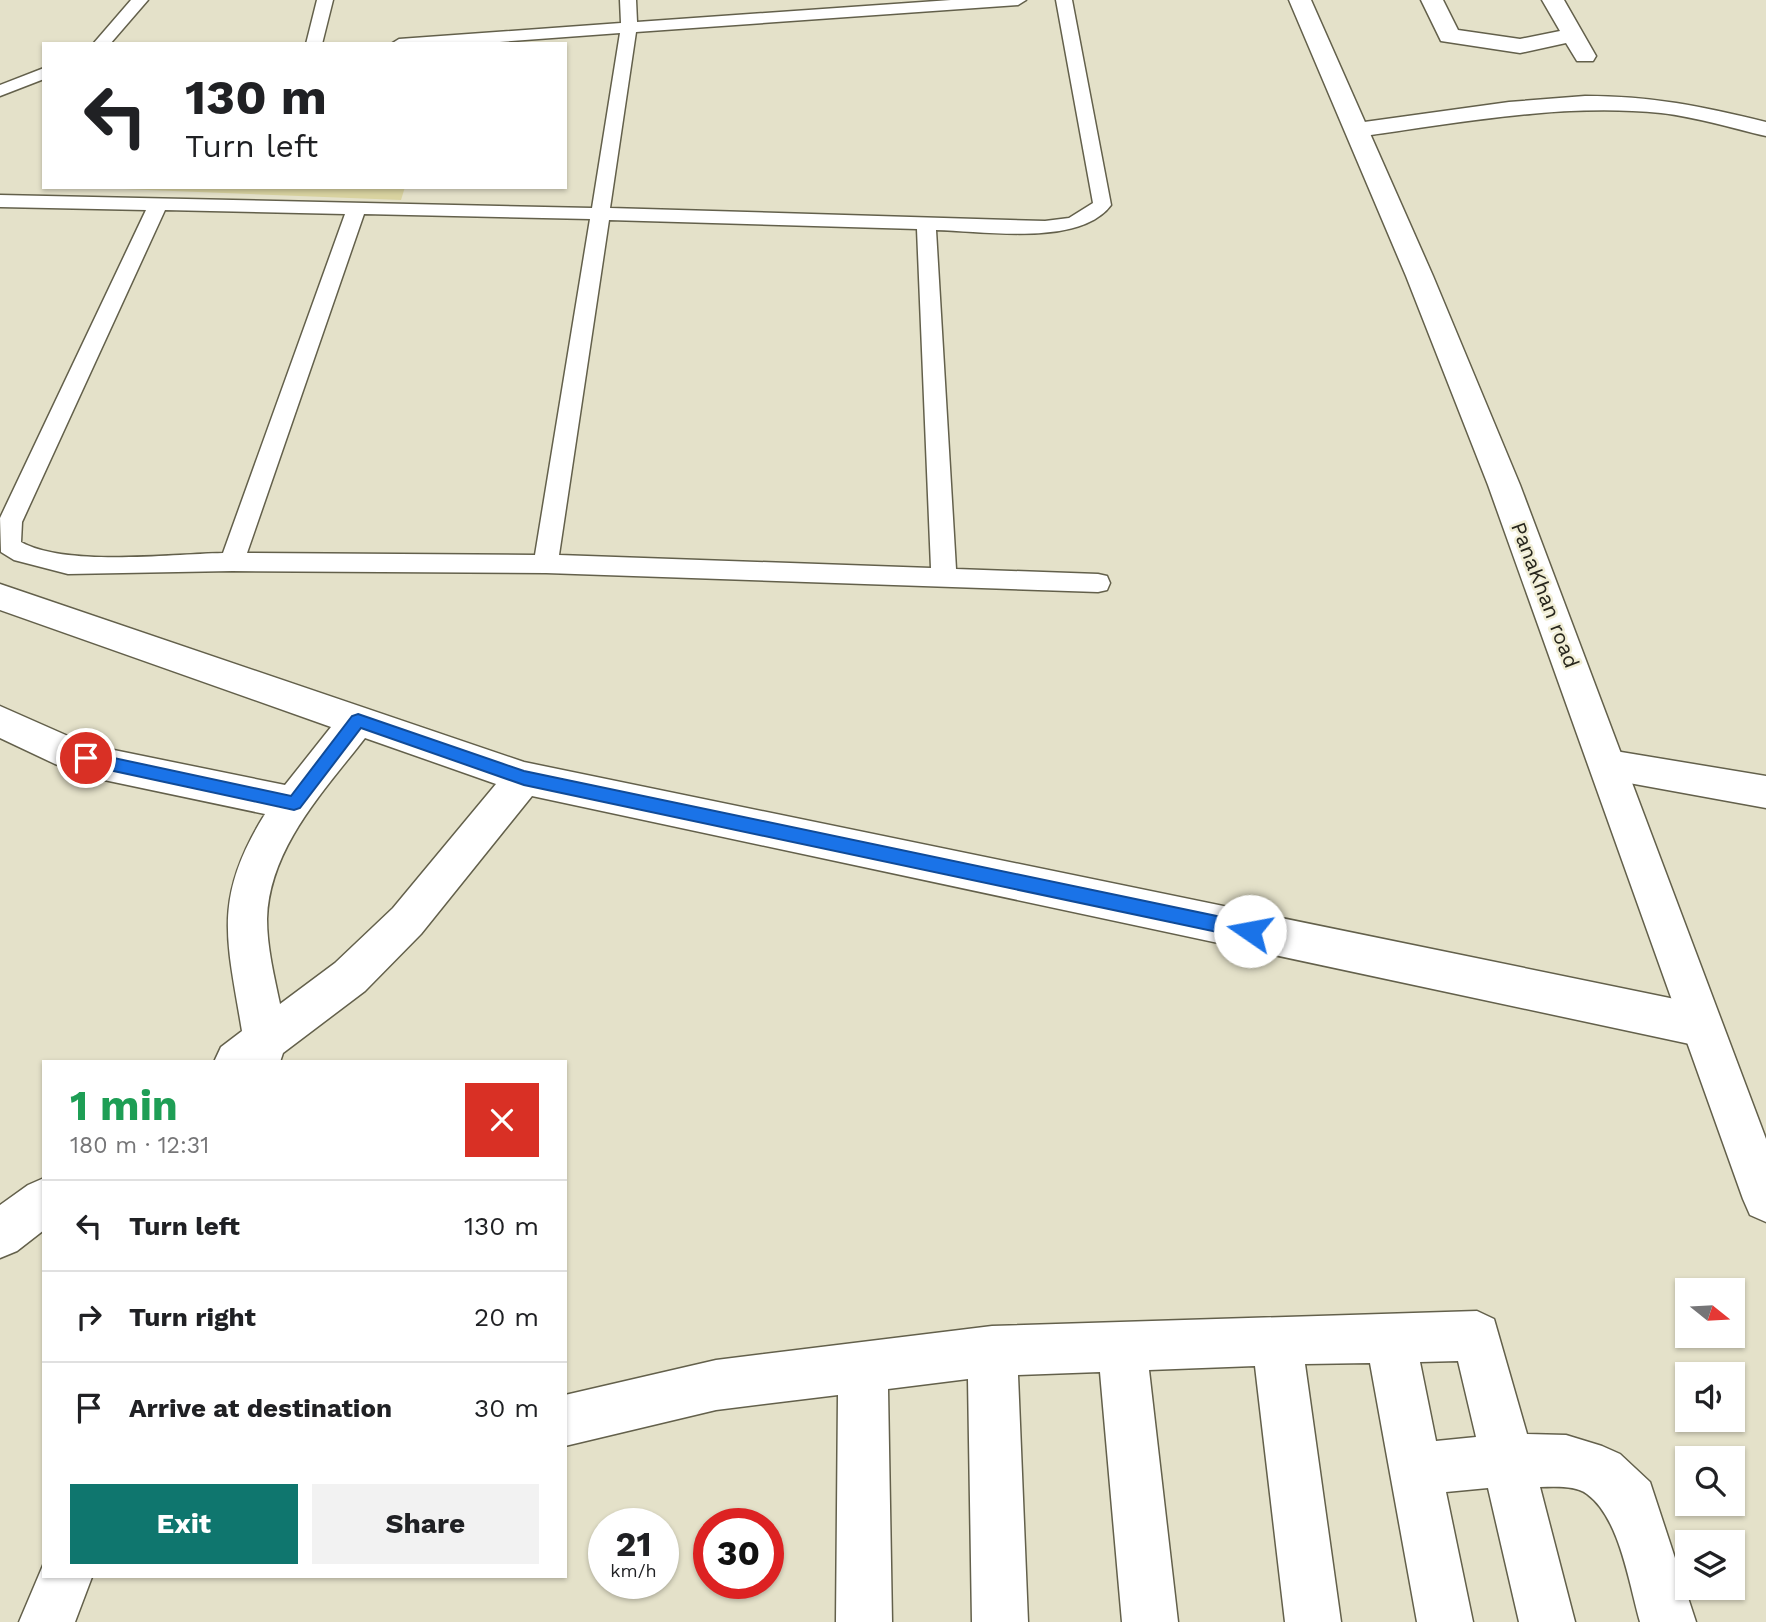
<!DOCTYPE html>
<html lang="en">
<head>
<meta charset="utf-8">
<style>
	body { margin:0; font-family:"Work Sans",sans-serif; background:#f2f2f2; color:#202124; height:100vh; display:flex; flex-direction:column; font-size:26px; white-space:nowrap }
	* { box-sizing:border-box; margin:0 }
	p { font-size:23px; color:#757577 }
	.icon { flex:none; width:38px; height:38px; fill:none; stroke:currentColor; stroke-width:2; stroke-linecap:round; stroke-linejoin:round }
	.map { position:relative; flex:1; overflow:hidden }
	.details { position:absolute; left:42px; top:1060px; width:525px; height:518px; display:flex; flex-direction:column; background:#fff; border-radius:0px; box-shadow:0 2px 5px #0004 }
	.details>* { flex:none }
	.guide { position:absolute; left:42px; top:42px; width:525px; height:147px; border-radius:0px; box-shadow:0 2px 5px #0004; background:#fff; color:#202124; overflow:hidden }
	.needle { width:46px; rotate:108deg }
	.fabs { position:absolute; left:1675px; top:1278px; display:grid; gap:14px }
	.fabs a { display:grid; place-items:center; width:70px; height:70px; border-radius:0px; background:#fff; box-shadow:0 2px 5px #0004; font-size:35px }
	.speed { position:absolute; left:588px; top:1508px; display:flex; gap:14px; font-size:35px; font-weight:700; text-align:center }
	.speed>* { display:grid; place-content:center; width:91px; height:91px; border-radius:50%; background:#fff; box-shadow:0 2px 5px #0004; line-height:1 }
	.speed small { font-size:18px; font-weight:400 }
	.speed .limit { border:10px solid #d22; background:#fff; color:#111 }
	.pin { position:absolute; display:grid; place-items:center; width:60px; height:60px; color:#fff; margin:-30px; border:4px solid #fff; border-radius:50%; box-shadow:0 2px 7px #0007 }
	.me { position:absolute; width:77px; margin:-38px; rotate:282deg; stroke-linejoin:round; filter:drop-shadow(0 0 5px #0008) }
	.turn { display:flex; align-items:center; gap:24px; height:147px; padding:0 28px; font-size:32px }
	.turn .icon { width:91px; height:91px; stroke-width:2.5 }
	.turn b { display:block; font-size:49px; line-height:60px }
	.round { display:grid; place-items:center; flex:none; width:74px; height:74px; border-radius:0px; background:#f2f2f2 }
	.overview { display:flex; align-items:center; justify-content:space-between; height:119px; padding:0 28px }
	h1 { font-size:42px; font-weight:700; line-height:52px; color:#1e9e55 }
	.button { display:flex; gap:14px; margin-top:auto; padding:14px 28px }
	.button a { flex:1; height:80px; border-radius:0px; background:#0f766e; color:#fff; font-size:28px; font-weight:700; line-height:80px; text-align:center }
	.button a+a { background:#f2f2f2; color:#202124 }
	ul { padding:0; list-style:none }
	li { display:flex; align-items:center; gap:21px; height:91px; padding:0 28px; border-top:2px solid #e0e0e0 }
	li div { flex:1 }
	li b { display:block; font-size:26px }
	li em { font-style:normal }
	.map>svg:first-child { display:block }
	.green { fill:#d9d3a0 }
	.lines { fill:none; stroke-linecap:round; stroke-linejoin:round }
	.service-casing { stroke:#63604b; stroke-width:3 }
	.minor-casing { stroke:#63604b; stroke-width:3 }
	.tertiary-casing { stroke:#63604b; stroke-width:3 }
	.service { fill:#fff; fill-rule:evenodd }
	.minor { fill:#fff; fill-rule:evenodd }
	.tertiary { fill:#fff; fill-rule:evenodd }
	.route { fill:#1a73e8; stroke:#114b97; stroke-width:2 }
	.labels { text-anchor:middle; stroke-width:5; stroke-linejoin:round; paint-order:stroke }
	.street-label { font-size:21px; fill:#27261d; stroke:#f1eed6 }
</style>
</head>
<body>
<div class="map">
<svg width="1766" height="1622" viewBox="0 0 1766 1622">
	<rect width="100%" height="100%" fill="#e4e1c9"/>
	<!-- green -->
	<path class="green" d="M 72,187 L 405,187 L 401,200 Z"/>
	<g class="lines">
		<defs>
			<path id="service" d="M 131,0 L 148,0 L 110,44 L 93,44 Z
				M 317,0 L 333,0 L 322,44 L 306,44 Z
				M 620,0 L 636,0 L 637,22 L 951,0 L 1026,0 L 1018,5 L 636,32 L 610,208 L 1045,221 L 1069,218 L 1093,203 L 1056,0 L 1072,0 L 1111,205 C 1080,247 983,231 936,230 L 956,569 L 1098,574 L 1107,576 L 1110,583 L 1107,590 L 1098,592 L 546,573 L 232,571 L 68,574 L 14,560 L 1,552 L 0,518 L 146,210 L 0,207 L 0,195 L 592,208 L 620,33 L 472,44 L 391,44 L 399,39 L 621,23 ZM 165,210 L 345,214 L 223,553 C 170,554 66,567 21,542 L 22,522 ZM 364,214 L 590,219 L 535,555 L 247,553 ZM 609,220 L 917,229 L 931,568 L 559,555 Z
				M 44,68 L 44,79 L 0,96 L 0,85 Z"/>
			<path id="minor" d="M 1421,0 L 1443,0 L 1458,30 L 1520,39 L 1560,31 L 1542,0 L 1564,0 L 1596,56 L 1593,61 L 1577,61 L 1566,43 L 1520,53 L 1441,41 Z
				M 1585,96 C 1652,96 1701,106 1766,122 L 1766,136 C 1731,128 1697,117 1661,113 C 1560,103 1457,123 1357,137 L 1348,135 L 1345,130 L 1348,125 L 1357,123 L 1509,102 Z
				M 0,584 L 524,762 L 1699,1004 L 1714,1010 L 1720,1025 L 1714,1040 L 1699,1046 L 532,796 L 421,934 L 365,991 L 283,1053 L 280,1062 L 214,1062 L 221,1047 L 242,1031 C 227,940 212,899 265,814 L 104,780 L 55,764 L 0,738 L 0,706 L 77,740 L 104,748 L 285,785 L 331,727 L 0,610 ZM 365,738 L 496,784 L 393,908 L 335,963 L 280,1004 C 274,976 267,947 267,919 C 269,848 324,791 365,738 Z
				M 1609,750 L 1766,776 L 1766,808 L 1596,777 L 1590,766 L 1596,755 Z
				M 44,1178 L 44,1230 L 17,1251 L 0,1258 L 0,1205 L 28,1185 Z
				M 1477,1311 L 1494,1319 L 1527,1434 L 1566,1435 L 1602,1446 L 1620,1454 L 1650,1482 L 1696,1622 L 1640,1622 C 1629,1584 1620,1518 1587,1494 C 1575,1485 1555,1487 1540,1487 L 1575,1622 L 1519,1622 L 1488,1488 L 1446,1492 L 1473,1622 L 1417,1622 L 1370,1363 L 1305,1364 L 1341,1622 L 1285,1622 L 1255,1366 L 1149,1370 L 1178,1622 L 1122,1622 L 1100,1372 L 1018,1375 L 1028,1622 L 972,1622 L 968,1379 L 888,1389 L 892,1622 L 836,1622 L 838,1395 L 716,1410 L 565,1446 L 565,1395 L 716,1360 L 992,1326 ZM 1458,1361 L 1476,1437 L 1436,1441 L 1420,1362 Z
				M 44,1563 L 44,1577 L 92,1577 L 75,1622 L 19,1622 Z"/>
			<path id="tertiary" d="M 1289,0 L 1311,0 L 1433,276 L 1520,485 L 1766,1139 L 1766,1222 L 1750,1215 L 1743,1199 L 1488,485 L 1406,276 Z"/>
		</defs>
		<!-- service casing -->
		<use href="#service" class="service-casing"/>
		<!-- minor casing -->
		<use href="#minor" class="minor-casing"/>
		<!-- tertiary casing -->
		<use href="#tertiary" class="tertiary-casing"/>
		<!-- service -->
		<use href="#service" class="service"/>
		<!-- minor -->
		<use href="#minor" class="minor"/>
		<!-- tertiary -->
		<use href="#tertiary" class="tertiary"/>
	</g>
	<!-- route -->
	<path class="route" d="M 358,714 L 524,771 L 1250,923 L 1258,931 L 1250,939 L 524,785 L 361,728 L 300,808 L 294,810 L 86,765 L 79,758 L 86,752 L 291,796 L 352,716 Z"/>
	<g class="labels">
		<!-- street labels -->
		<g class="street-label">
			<text transform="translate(1545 595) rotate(69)" y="7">PanaKhan road</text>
		</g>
	</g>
</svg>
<div class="fabs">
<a><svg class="needle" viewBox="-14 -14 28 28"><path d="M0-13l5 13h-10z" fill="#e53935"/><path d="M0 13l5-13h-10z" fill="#757577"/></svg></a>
<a><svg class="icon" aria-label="sound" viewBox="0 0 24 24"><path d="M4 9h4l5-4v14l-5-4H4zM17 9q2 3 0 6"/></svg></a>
<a><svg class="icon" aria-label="search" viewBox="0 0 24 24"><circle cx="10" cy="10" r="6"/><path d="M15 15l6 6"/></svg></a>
<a><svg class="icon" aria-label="layers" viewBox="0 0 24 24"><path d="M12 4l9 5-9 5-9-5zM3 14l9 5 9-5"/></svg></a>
</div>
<div class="speed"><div>21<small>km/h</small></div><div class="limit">30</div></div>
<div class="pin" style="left:86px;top:758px;background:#d93025"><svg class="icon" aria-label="arrive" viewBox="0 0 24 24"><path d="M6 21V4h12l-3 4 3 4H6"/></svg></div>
<svg class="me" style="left:1250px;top:931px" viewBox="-20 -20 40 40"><circle r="19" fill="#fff"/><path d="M0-13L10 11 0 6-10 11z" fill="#1a73e8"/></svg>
<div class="guide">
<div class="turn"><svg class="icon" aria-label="left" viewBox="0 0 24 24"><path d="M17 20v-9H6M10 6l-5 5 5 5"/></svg><div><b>130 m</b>Turn left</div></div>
</div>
<section class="details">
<div class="overview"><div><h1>1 min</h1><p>180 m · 12:31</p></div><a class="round" style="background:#d93025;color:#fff"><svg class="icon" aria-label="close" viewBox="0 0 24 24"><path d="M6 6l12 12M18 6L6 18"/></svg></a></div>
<ul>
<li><svg class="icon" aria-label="left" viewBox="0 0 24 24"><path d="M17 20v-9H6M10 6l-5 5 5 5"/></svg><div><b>Turn left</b></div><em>130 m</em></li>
<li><svg class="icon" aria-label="right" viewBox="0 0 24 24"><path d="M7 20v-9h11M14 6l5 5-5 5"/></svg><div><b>Turn right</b></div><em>20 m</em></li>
<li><svg class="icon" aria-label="arrive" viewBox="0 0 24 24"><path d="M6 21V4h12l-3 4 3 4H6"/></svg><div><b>Arrive at destination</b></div><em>30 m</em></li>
</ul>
<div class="button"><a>Exit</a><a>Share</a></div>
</section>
</div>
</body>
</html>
